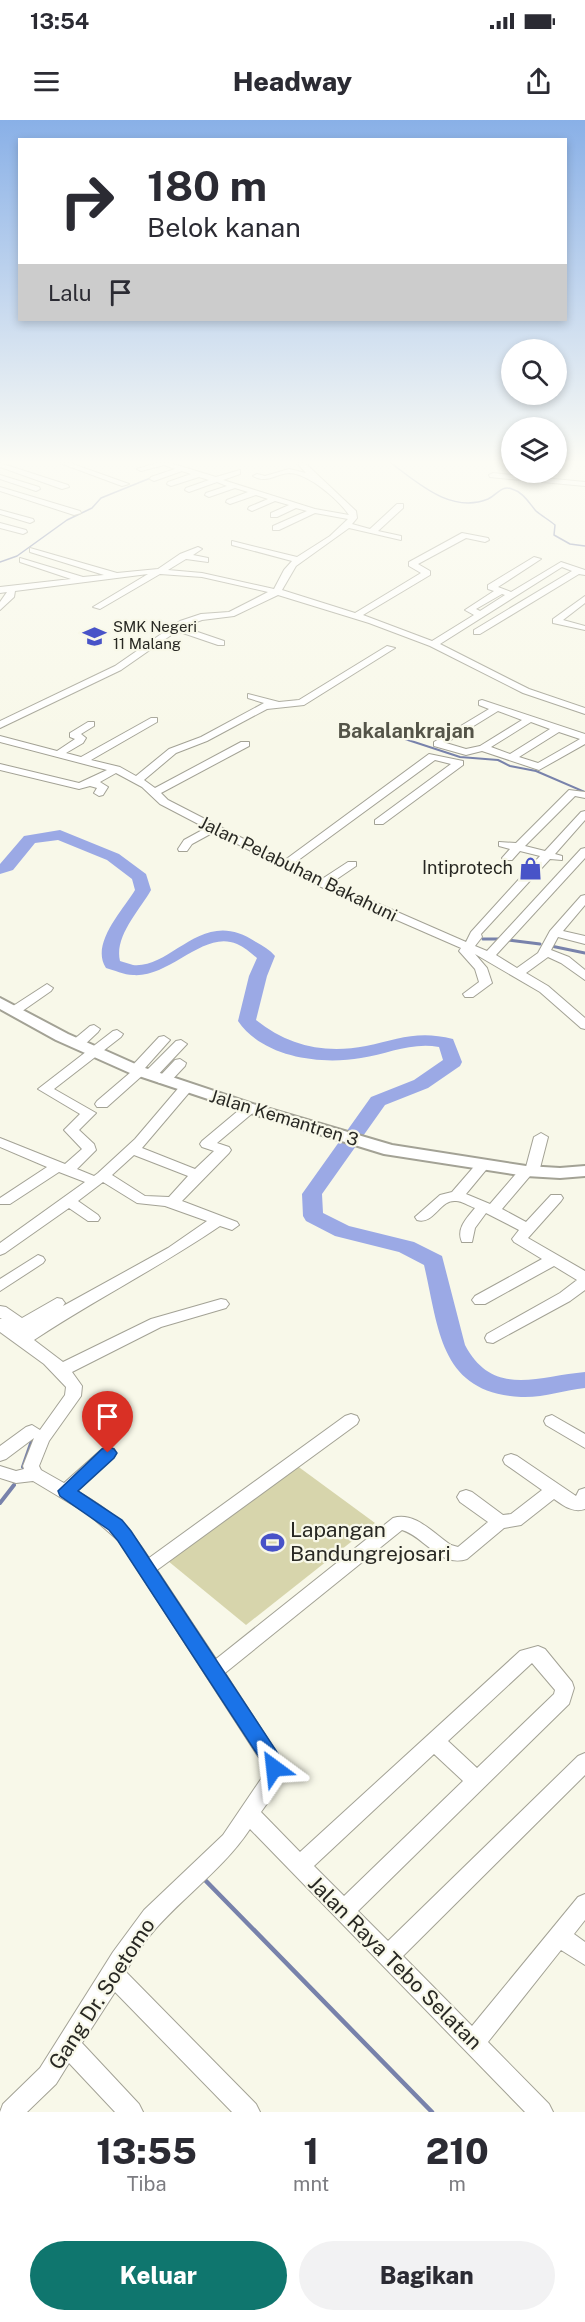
<!DOCTYPE html>
<html lang="id">
<head>
<meta charset="utf-8">
<style>
	body { margin:0; font-family:"Public Sans",sans-serif; background:#f2f2f3; color:#2b2b33; height:100vh; display:flex; flex-direction:column; font-size:22px; white-space:nowrap }
	* { box-sizing:border-box; margin:0 }
	p { font-size:20px; color:#7c7c81 }
	.icon { flex:none; width:33px; height:33px; fill:none; stroke:currentColor; stroke-width:2; stroke-linecap:round; stroke-linejoin:round }
	.map { position:relative; height:1992px; overflow:hidden }
	.sheet { display:flex; flex-direction:column; background:#fff; flex:1 }
	.sheet>* { flex:none }
	.hud { position:absolute; left:18px; top:18px; width:549px; height:183px; border-radius:0px; box-shadow:0 3px 9px #0003; background:#fff; color:#2b2b33; overflow:hidden }
	.fabs { position:absolute; left:501px; top:219px; display:grid; gap:12px }
	.fabs a { display:grid; place-items:center; width:66px; height:66px; border-radius:50%; background:#fff; box-shadow:0 3px 9px #0003; font-size:30px }
	.pin { position:absolute; display:grid; place-items:center; width:51px; height:51px; color:#fff; margin:-62px -26px; border-radius:50% 50% 50% 0; rotate:-45deg; box-shadow:0 0 6px #0007 }
	.pin .icon { rotate:45deg }
	.me { position:absolute; width:66px; margin:-33px; rotate:330deg; stroke-linejoin:round; filter:drop-shadow(0 0 4px #0008) }
	.turn { display:flex; align-items:center; gap:21px; height:126px; padding:0 30px; font-size:27px }
	.turn .icon { width:78px; height:78px; stroke-width:2.5 }
	.turn b { display:block; font-size:42px; line-height:51px }
	.then { display:flex; align-items:center; height:57px; padding:0 30px; background:#0003; gap:12px; font-size:22px }
	.eta { display:flex; justify-content:space-evenly; align-items:center; height:102px; text-align:center }
	.eta b { font-size:36px; font-weight:800; line-height:42px }
	.primary-button { display:flex; gap:12px; margin-top:auto; padding:12px 30px }
	.primary-button a { flex:1; height:69px; border-radius:36px; background:#0f766e; color:#fff; font-size:24px; font-weight:800; line-height:69px; text-align:center }
	.primary-button a+a { background:#f2f2f3; color:#2b2b33 }
	.status { display:flex; justify-content:space-between; align-items:center; height:42px; padding:0 30px; background:#fff; direction:ltr }
	.status svg { height:16px; fill:currentColor }
	header { display:flex; justify-content:space-between; align-items:center; height:78px; padding:0 30px; background:#fff; font-size:27px; font-weight:800 }
	.map>svg:first-child { display:block }
	.green { fill:#d7d5ac }
	.lines { fill:none; stroke-linecap:round; stroke-linejoin:round }
	.stream-far4 { stroke:#7882ab; stroke-width:1.5 }
	.stream-far3 { stroke:#7882ab; stroke-width:2 }
	.stream-far2 { stroke:#7882ab; stroke-width:3 }
	.stream-far1 { stroke:#7882ab; stroke-width:4 }
	.stream { stroke:#7882ab; stroke-width:4.5 }
	.river { fill:#9ba9e5; fill-rule:evenodd }
	.minor-casing { stroke:#a3a295; stroke-width:2 }
	.tertiary-casing { stroke:#a3a295; stroke-width:4 }
	.minor { fill:#fff; fill-rule:evenodd }
	.tertiary { fill:#fff; fill-rule:evenodd }
	.route { fill:#1a73e8; stroke:#114b97; stroke-width:1.5 }
	.labels { text-anchor:middle; stroke-width:4.5; stroke-linejoin:round; paint-order:stroke }
	.far-poi-label { font-size:15px; fill:#282823; stroke:#f8f8e9; text-anchor:start }
	.poi-label { font-size:18px; fill:#282823; stroke:#f8f8e9; text-anchor:end }
	.street-label { font-size:18px; fill:#282823; stroke:#f8f8e9 }
	.far-district-label { font-size:20px; font-weight:bold; fill:#545448; stroke:#f8f8e9 }
	.near-poi-label { font-size:21px; fill:#282823; stroke:#f8f8e9; text-anchor:start }
	.near-street-label { font-size:21px; fill:#282823; stroke:#f8f8e9 }
</style>
</head>
<body>
<div class="status"><b>13:54</b><svg viewBox="0 0 49 12"><path d="M0 12V9h3v3zM5 12V6h3v6zM10 12V3h3v9zM15 12V0h3v12zM26 1h20v11H26zM47 4h2v5h-2z"/></svg></div>
<header><svg class="icon" aria-label="menu" viewBox="0 0 24 24"><path d="M4 6h16M4 12h16M4 18h16"/></svg>Headway<svg class="icon" aria-label="share" viewBox="0 0 24 24"><path d="M12 15V3M7 8l5-5 5 5M5 13v7h14v-7"/></svg></header>
<div class="map">
<svg width="585" height="1992" viewBox="0 0 585 1992">
	<rect width="100%" height="100%" fill="#f8f8e9"/>
	<!-- green -->
	<path class="green" d="M 296,1345 L 375,1403 L 246,1505 L 168,1441 Z"/>
	<g class="lines">
		<!-- stream-far4 -->
		<path class="stream-far4" d="M 391,343 C 418,363 451,394 488,379 C 497,375 501,365 512,369 C 523,372 529,383 536,391 C 542,396 549,400 555,405 L 554,415 L 570,424 L 585,426
			M 0,442 L 17,436 L 67,400 L 92,388 L 101,378 L 153,357"/>
		<!-- stream-far3 -->
		<path class="stream-far3" d="M 405,619 L 460,637 L 498,640 L 510,646 L 536,651 L 585,672"/>
		<!-- stream-far2 -->
		<path class="stream-far2" d="M 483,819 L 499,819
			M 508,820 L 540,824
			M 551,826 L 585,833"/>
		<!-- stream-far1 -->
		<path class="stream-far1" d="M 23,1347 L 33,1318
			M 0,1383 L 14,1365"/>
		<!-- stream -->
		<path class="stream" d="M 205,1760 L 432,1992"/>
		<!-- river -->
		<path class="river" d="M 60,710 L 119,734 L 146,754 L 151,770 C 140,790 114,816 120,841 C 124,842 129,844 133,845 C 173,849 202,785 256,822 C 263,826 270,830 275,836 L 267,856 L 256,900 C 288,926 325,934 366,926 C 399,919 418,910 453,919 L 462,942 L 460,946 L 428,968 L 385,985 L 322,1074 L 323,1093 L 349,1106 L 414,1122 L 442,1136 L 465,1225 C 493,1278 538,1256 585,1252 L 585,1268 C 564,1270 543,1278 521,1277 C 439,1273 439,1208 424,1145 L 399,1132 L 335,1116 L 306,1101 L 303,1096 L 302,1074 L 371,977 L 414,960 L 443,940 L 439,927 C 411,922 388,934 361,938 C 321,945 263,938 238,901 L 249,856 L 257,838 C 251,833 244,827 237,824 C 204,809 170,858 133,855 C 124,855 114,850 106,848 C 90,824 123,790 135,770 L 132,759 L 107,740 L 58,720 L 35,723 L 13,750 L 0,754 L 0,744 L 24,716 Z"/>
		<defs>
			<path id="minor" d="M 0,343 L 68,365 L 69,367 L 62,369 L 0,347 Z
				M 60,343 L 70,343 L 129,364 L 122,366 Z
				M 157,343 L 170,343 L 216,357 L 240,350 L 240,354 L 223,360 L 315,389 L 349,395 C 339,380 308,353 289,353 C 275,354 267,364 253,356 L 257,354 L 265,356 L 289,349 L 306,353 L 297,343 L 305,343 L 356,391 L 357,398 L 352,404 L 370,409 L 397,384 L 403,384 L 403,388 L 378,411 L 401,416 L 401,420 L 349,408 L 296,446 L 282,470 L 355,493 L 421,453 L 409,446 L 409,442 L 462,413 L 488,418 L 489,420 L 485,422 L 466,418 L 418,444 L 430,451 L 430,455 L 363,495 L 432,521 L 474,495 L 465,490 L 494,471 L 488,469 L 488,465 L 534,437 L 541,439 L 498,467 L 511,472 L 561,442 L 585,450 L 585,455 L 579,454 L 480,514 L 474,514 L 474,510 L 572,451 L 562,447 L 440,524 L 529,569 L 585,588 L 585,594 L 523,573 L 430,526 L 369,503 L 278,475 L 234,496 L 202,500 L 183,507 L 224,521 L 224,525 L 218,525 L 177,511 L 121,550 L 0,608 L 0,601 L 115,546 L 180,501 L 201,494 L 229,492 L 268,472 L 202,457 L 160,454 L 100,489 L 93,487 L 148,454 L 15,471 L 14,477 L 0,490 L 0,482 L 7,472 L 0,473 L 0,467 L 71,459 L 20,442 L 20,438 L 83,457 L 104,455 L 30,432 L 30,428 L 117,453 L 158,449 L 180,434 L 198,427 L 202,429 L 193,435 L 208,438 L 208,442 L 186,439 L 168,450 L 202,453 L 274,469 L 284,450 L 292,441 L 232,425 L 232,421 L 297,437 L 330,416 L 348,399 L 315,393 L 279,410 L 273,410 L 273,406 L 307,391 L 296,388 L 277,397 L 271,397 L 271,393 L 289,385 L 275,381 L 252,391 L 248,389 L 249,387 L 268,379 L 256,375 L 230,384 L 226,382 L 227,380 L 248,372 L 235,368 L 209,377 L 205,375 L 206,373 L 227,366 L 217,362 L 189,372 L 185,370 L 186,368 L 209,360 L 199,357 L 171,366 L 167,364 L 168,362 L 191,354 L 182,351 L 154,361 L 150,359 L 151,357 L 175,349 L 164,345 L 141,351 L 137,349 ZM 502,474 L 505,475 L 480,491 L 476,489 Z
				M 493,353 L 585,362 L 585,366 L 490,357 L 489,355 Z
				M 0,355 L 39,367 L 40,369 L 36,371 L 0,359 Z
				M 0,367 L 80,391 L 81,393 L 74,395 L 0,371 Z
				M 0,390 L 33,399 L 34,401 L 30,403 L 0,394 Z
				M 0,403 L 26,410 L 27,412 L 23,414 L 0,408 Z
				M 585,476 L 585,483 L 563,500 L 585,506 L 585,510 L 553,503 L 553,499 Z
				M 387,526 L 395,528 L 304,585 L 267,589 L 207,621 L 176,633 L 144,660 L 155,668 L 241,622 L 249,622 L 249,626 L 161,673 L 168,680 L 285,740 L 429,634 L 463,641 L 463,645 L 383,704 L 375,704 L 375,700 L 451,644 L 435,640 L 293,744 L 322,759 L 348,742 L 356,742 L 356,746 L 331,763 L 466,822 L 471,812 L 540,736 L 520,731 L 512,740 L 504,740 L 502,738 L 510,729 L 499,726 L 499,722 L 516,723 L 569,670 L 585,672 L 585,678 L 575,676 L 525,726 L 545,731 L 581,692 L 585,691 L 585,700 L 555,734 L 562,736 L 562,740 L 550,739 L 481,814 L 482,817 L 475,826 L 487,831 L 581,729 L 585,728 L 585,738 L 496,835 L 517,848 L 538,833 L 550,811 L 581,776 L 585,775 L 585,785 L 563,811 L 585,816 L 585,824 L 558,817 L 551,830 L 569,837 L 585,850 L 585,860 L 561,843 L 548,837 L 526,853 L 548,866 L 585,898 L 585,909 L 581,908 L 540,872 L 475,834 L 487,848 L 492,863 L 473,877 L 465,877 L 463,874 L 479,862 L 475,849 L 459,831 L 461,828 L 319,766 L 214,712 L 192,724 L 187,731 L 179,731 L 178,729 L 184,720 L 206,708 L 160,684 L 142,667 L 116,653 L 100,662 L 108,667 L 103,675 L 99,676 L 94,673 L 97,668 L 90,666 L 79,669 L 0,650 L 0,644 L 79,663 L 107,650 L 0,622 L 0,616 L 57,631 L 75,619 L 70,617 L 70,613 L 88,602 L 94,602 L 94,606 L 81,614 L 86,618 L 83,623 L 66,633 L 81,637 L 151,598 L 157,598 L 157,602 L 91,640 L 120,647 L 136,656 L 169,629 L 201,617 L 264,583 L 248,578 L 248,574 L 279,582 L 299,580 Z
				M 482,580 L 585,614 L 585,624 L 539,650 L 482,631 L 466,635 L 434,626 L 434,622 L 489,589 L 479,585 L 479,581 ZM 498,591 L 522,600 L 480,626 L 466,629 L 446,623 ZM 531,602 L 550,609 L 510,634 L 491,627 ZM 559,612 L 580,619 L 538,643 L 519,637 Z
				M 47,864 L 53,868 L 51,871 L 18,894 L 10,894 L 8,891 L 10,888 Z
				M 94,905 L 100,909 L 98,912 L 82,927 L 72,927 L 71,924 L 72,921 L 90,906 Z
				M 117,910 L 123,914 L 121,917 L 54,969 L 96,993 L 79,1010 L 94,1024 L 96,1030 L 77,1049 L 94,1056 L 98,1053 L 135,1019 L 181,965 L 191,965 L 193,968 L 142,1028 L 195,1049 L 214,1031 L 202,1027 L 200,1024 L 202,1021 L 245,985 L 255,985 L 257,988 L 255,991 L 217,1023 L 229,1027 L 231,1030 L 229,1033 L 182,1081 L 237,1102 L 239,1105 L 232,1110 L 220,1106 C 160,1147 94,1180 34,1220 L 63,1242 L 151,1199 L 221,1179 L 226,1180 L 229,1184 L 226,1188 L 161,1207 L 72,1252 L 82,1266 L 81,1276 L 49,1321 L 39,1346 L 41,1350 L 64,1363 L 102,1329 L 108,1327 L 114,1329 L 116,1333 L 114,1337 L 77,1371 C 112,1391 127,1404 149,1438 L 345,1296 L 351,1294 L 357,1296 L 359,1300 L 357,1304 L 157,1450 L 216,1539 L 393,1398 C 415,1391 434,1414 451,1425 L 458,1427 L 488,1402 L 460,1382 L 457,1377 L 460,1372 L 466,1370 L 472,1372 L 503,1395 L 511,1394 L 542,1370 L 505,1344 L 503,1340 L 505,1336 L 511,1334 L 517,1336 L 576,1376 L 579,1370 L 585,1368 L 585,1389 C 573,1393 564,1386 554,1379 L 521,1405 L 504,1408 L 467,1439 C 440,1448 425,1417 402,1410 L 225,1553 L 282,1641 C 287,1659 271,1678 261,1692 L 300,1732 L 520,1531 L 538,1526 L 545,1529 L 572,1562 L 574,1568 L 569,1584 L 358,1791 L 388,1821 L 578,1636 L 585,1633 L 585,1655 L 403,1836 L 472,1906 L 578,1777 L 585,1774 L 585,1800 L 574,1814 L 585,1822 L 585,1845 L 561,1830 L 488,1922 L 549,1984 L 553,1992 L 525,1992 L 250,1709 C 215,1762 154,1794 126,1852 L 256,1984 L 260,1992 L 232,1992 L 115,1872 L 82,1923 L 139,1984 L 143,1992 L 115,1992 L 69,1943 L 56,1964 L 27,1992 L 0,1992 L 3,1984 L 40,1948 L 113,1832 L 144,1790 L 223,1715 L 261,1659 L 264,1649 L 263,1644 L 119,1421 L 88,1394 L 33,1361 L 16,1363 L 0,1358 L 0,1346 L 16,1351 L 24,1349 L 23,1346 L 34,1318 L 6,1339 L 0,1341 L 0,1326 L 26,1307 L 32,1305 L 40,1310 L 65,1275 L 66,1267 L 44,1244 L 0,1212 L 0,1199 L 2,1199 L 0,1198 L 0,1186 L 6,1187 L 22,1198 L 57,1178 L 62,1179 L 65,1183 L 63,1186 L 168,1128 L 207,1101 L 165,1086 L 137,1083 L 103,1062 L 78,1081 L 98,1095 L 100,1098 L 98,1101 L 88,1101 L 69,1088 L 5,1133 L 0,1135 L 0,1123 L 85,1062 L 59,1052 L 10,1084 L 0,1084 L 0,1078 L 47,1047 L 0,1027 L 0,1018 L 65,1044 L 82,1029 L 64,1010 L 80,994 L 38,969 L 113,911 ZM 134,1035 L 188,1056 L 169,1077 L 145,1076 L 112,1055 ZM 532,1543 L 555,1570 L 554,1574 L 477,1648 L 448,1621 ZM 434,1634 L 463,1661 L 344,1776 L 314,1746 Z
				M 164,916 L 170,920 L 145,948 L 146,951 L 176,921 L 181,920 L 187,924 L 155,958 L 145,958 L 144,954 L 107,987 L 97,987 L 95,984 L 97,981 L 131,952 L 131,947 L 159,917 Z
				M 180,939 L 186,943 L 185,946 L 169,963 L 159,963 L 157,960 L 159,957 L 175,940 Z
				M 541,1013 L 548,1017 L 539,1052 L 537,1055 L 530,1056 L 502,1089 L 526,1102 L 551,1075 L 561,1075 L 563,1078 L 561,1081 L 528,1118 L 585,1151 L 585,1170 L 570,1181 L 493,1223 L 487,1222 L 485,1218 L 487,1214 L 560,1173 L 577,1160 L 554,1146 L 485,1184 L 475,1184 L 472,1180 L 475,1176 L 542,1139 L 514,1122 L 512,1119 L 519,1110 L 486,1093 L 475,1108 L 472,1122 L 462,1122 C 456,1109 466,1099 475,1088 C 469,1086 462,1081 456,1081 C 440,1079 434,1105 417,1100 L 415,1097 L 440,1075 L 452,1072 L 478,1042 L 483,1041 L 490,1045 L 466,1074 L 490,1084 L 521,1048 L 526,1047 L 534,1017 Z
				M 38,1135 L 43,1137 L 45,1140 L 43,1143 L 0,1171 L 0,1159 Z
				M 552,1295 L 585,1314 L 585,1328 L 546,1305 L 544,1301 L 546,1297 Z"/>
			<path id="tertiary" d="M 0,878 L 68,914 L 142,947 L 256,985 L 392,1025 L 526,1046 L 560,1048 L 585,1046 L 585,1056 L 560,1058 L 526,1056 L 384,1034 L 244,991 L 130,953 L 56,920 L 0,889 Z"/>
		</defs>
		<!-- minor casing -->
		<use href="#minor" class="minor-casing"/>
		<!-- tertiary casing -->
		<use href="#tertiary" class="tertiary-casing"/>
		<!-- minor -->
		<use href="#minor" class="minor"/>
		<!-- tertiary -->
		<use href="#tertiary" class="tertiary"/>
	</g>
	<!-- sky -->
	<linearGradient id="sky" x2="0" y2="1"><stop stop-color="#89b0e7"/><stop offset="0.55" stop-color="#fcfcf5"/><stop offset="1" stop-color="#fcfcf5" stop-opacity="0"/></linearGradient>
	<rect width="585" height="622" fill="url(#sky)"/>
	<!-- route -->
	<path class="route" d="M 108,1327 L 114,1329 L 117,1333 L 114,1338 L 78,1371 L 122,1400 L 131,1411 L 279,1635 L 284,1648 L 281,1655 L 274,1657 L 267,1655 L 263,1643 L 118,1421 L 109,1410 L 60,1376 L 58,1371 L 102,1329 Z"/>
	<!-- icons -->
	<defs>
		<symbol id="school-bare" viewBox="-9 -9 18 18"><path d="M0-5L7-2L0 1L-7-2ZM-4 1L0 2.5L4 1V4Q0 6-4 4Z" fill="#4853c8" stroke="#f8f8e9" stroke-width="2.5" paint-order="stroke"/></symbol>
		<symbol id="shop-bare" viewBox="-9 -9 18 18"><path d="M-5-2.5h2.3a2.7 3.5 0 0 1 5.4 0H5L5.5 6h-11ZM-1.5-2.5h3a1.5 2.3 0 0 0-3 0Z" fill="#4853c8" stroke="#f8f8e9" stroke-width="2.5" paint-order="stroke"/></symbol>
		<symbol id="stadium-bare" viewBox="-9 -9 18 18"><path d="M0-5a6.5 5 0 1 0 0 10a6.5 5 0 1 0 0-10ZM-3.5-1.8h7v3.6h-7Z" fill="#4853c8" stroke="#f8f8e9" stroke-width="2.5" paint-order="stroke"/></symbol>
	</defs>
	<g fill-rule="evenodd">
		<use href="#school-bare" x="78" y="500" width="33" height="33"/>
		<use href="#shop-bare" x="514" y="732" width="33" height="33"/>
		<use href="#stadium-bare" x="256" y="1406" width="33" height="33"/>
	</g>
	<g class="labels">
		<!-- far-poi labels -->
		<g class="far-poi-label">
			<text x="113" y="512">SMK Negeri<tspan x="113" dy="17">11 Malang</tspan></text>
		</g>
		<!-- poi labels -->
		<g class="poi-label">
			<text x="513" y="754">Intiprotech</text>
		</g>
		<!-- street labels -->
		<g class="street-label">
			<text transform="translate(298 749) rotate(26)" y="6">Jalan Pelabuhan Bakahuni</text>
			<text transform="translate(284 998) rotate(17)" y="6">Jalan Kemantren 3</text>
		</g>
		<!-- far-district labels -->
		<g class="far-district-label">
			<text x="406" y="618">Bakalankrajan</text>
		</g>
		<!-- near-poi labels -->
		<g class="near-poi-label">
			<text x="290" y="1417">Lapangan<tspan x="290" dy="24">Bandungrejosari</tspan></text>
		</g>
		<!-- near-street labels -->
		<g class="near-street-label">
			<text transform="translate(395 1843) rotate(45)" y="7">Jalan Raya Tebo Selatan</text>
			<text transform="translate(102 1874) rotate(-57)" y="7">Gang Dr. Soetomo</text>
		</g>
	</g>
</svg>
<div class="fabs">
<a><svg class="icon" aria-label="search" viewBox="0 0 24 24"><circle cx="10" cy="10" r="6"/><path d="M15 15l6 6"/></svg></a>
<a><svg class="icon" aria-label="layers" viewBox="0 0 24 24"><path d="M12 4l9 5-9 5-9-5zM3 14l9 5 9-5"/></svg></a>
</div>
<div class="pin" style="left:108px;top:1333px;background:#d93025"><svg class="icon" aria-label="arrive" viewBox="0 0 24 24"><path d="M6 21V4h12l-3 4 3 4H6"/></svg></div>
<svg class="me" style="left:274px;top:1648px" viewBox="-20 -20 40 40"><path d="M0-17L14 15 0 8-14 15z" fill="#1a73e8" stroke="#fff" stroke-width="4"/></svg>
<div class="hud">
<div class="turn"><svg class="icon" aria-label="right" viewBox="0 0 24 24"><path d="M7 20v-9h11M14 6l5 5-5 5"/></svg><div><b>180 m</b>Belok kanan</div></div>
<div class="then">Lalu<svg class="icon" aria-label="arrive" viewBox="0 0 24 24"><path d="M6 21V4h12l-3 4 3 4H6"/></svg></div>
</div>
</div>
<section class="sheet">
<div class="eta">
<div><b>13:55</b><p>Tiba</p></div>
<div><b>1</b><p>mnt</p></div>
<div><b>210</b><p>m</p></div>
</div>
<div class="primary-button"><a>Keluar</a><a>Bagikan</a></div>
</section>
</body>
</html>
